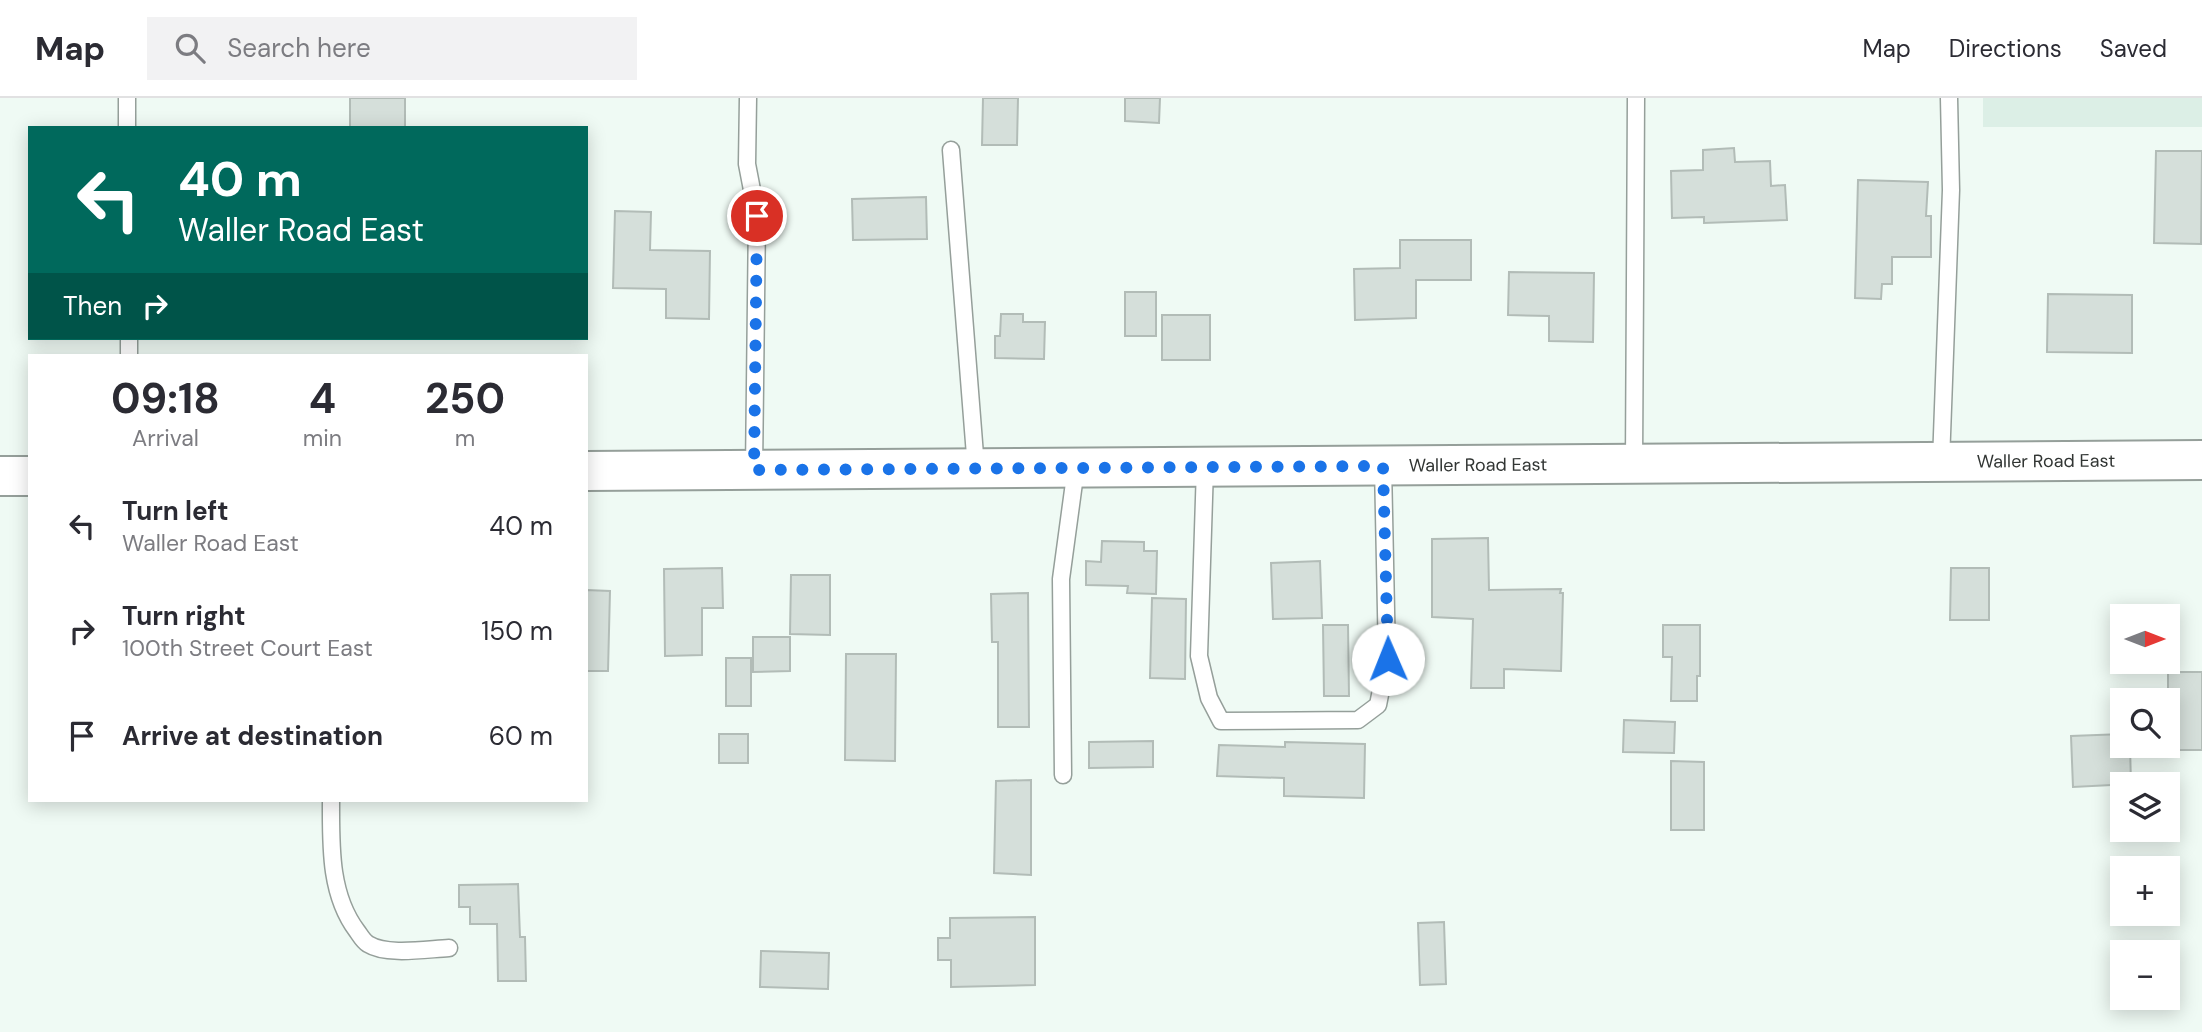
<!DOCTYPE html>
<html lang="en">
<head>
<meta charset="utf-8">
<style>
	body { margin:0; font-family:"DM Sans",sans-serif; background:#f2f2f3; color:#2b2b33; height:100vh; display:flex; flex-direction:column; font-size:26px; white-space:nowrap }
	* { box-sizing:border-box; margin:0 }
	p { font-size:23px; color:#7c7c81 }
	.icon { flex:none; width:38px; height:38px; fill:none; stroke:currentColor; stroke-width:2; stroke-linecap:round; stroke-linejoin:round }
	.map { position:relative; flex:1; overflow:hidden }
	.sheet { position:absolute; left:28px; top:256px; width:560px; height:448px; display:flex; flex-direction:column; background:#fff; border-radius:0px; box-shadow:0 4px 18px #0003 }
	.sheet>* { flex:none }
	.top-card { position:absolute; left:28px; top:28px; width:560px; height:214px; border-radius:0px; box-shadow:0 4px 18px #0003; background:#00695c; color:#fff; overflow:hidden }
	.needle { width:46px; rotate:90deg }
	.buttons { position:absolute; left:2110px; top:506px; display:grid; gap:14px }
	.buttons a { display:grid; place-items:center; width:70px; height:70px; border-radius:0px; background:#fff; box-shadow:0 4px 18px #0003; font-size:35px }
	.pin { position:absolute; display:grid; place-items:center; width:60px; height:60px; color:#fff; margin:-30px; border:4px solid #fff; border-radius:50%; box-shadow:0 2px 7px #0007 }
	.me { position:absolute; width:77px; margin:-38px; rotate:359deg; stroke-linejoin:round; filter:drop-shadow(0 0 5px #0008) }
	.turn { display:flex; align-items:center; gap:24px; height:147px; padding:0 35px; font-size:32px }
	.turn .icon { width:91px; height:91px; stroke-width:2.5 }
	.turn b { display:block; font-size:49px; line-height:60px }
	.then { display:flex; align-items:center; height:66px; padding:0 35px; background:#0003; gap:14px; font-size:26px }
	.eta { display:flex; justify-content:space-evenly; align-items:center; height:119px; text-align:center }
	.eta b { font-size:42px; font-weight:700; line-height:49px }
	ul { padding:0; list-style:none }
	li { display:flex; align-items:center; gap:21px; height:105px; padding:0 35px }
	li div { flex:1 }
	li b { display:block; font-size:26px }
	li em { font-style:normal }
	header { display:flex; align-items:center; gap:42px; box-sizing:border-box; height:98px; padding:0 35px; background:#fff; border-bottom:2px solid #e1e1e2 }
	header strong { font-size:33px }
	nav { display:flex; gap:38px; margin-inline-start:auto; font-size:24px }
	.search { width:490px; height:63px; background:#f2f2f3; display:flex; align-items:center; gap:18px; box-sizing:border-box; padding:0 24px; border-radius:0px; color:#7c7c81; font-size:26px }
	.map>svg:first-child { display:block }
	.built { fill:#dcefe6 }
	.building { fill:#d5dfda; stroke:#b2bcb7; stroke-width:2 }
	.lines { fill:none; stroke-linecap:round; stroke-linejoin:round }
	.service-casing { stroke:#959f9a; stroke-width:19 }
	.tertiary-casing { stroke:#959f9a; stroke-width:42 }
	.service { stroke:#fff; stroke-width:16 }
	.tertiary { stroke:#fff; stroke-width:38 }
	.route { stroke:#1a73e8; stroke-width:12; stroke-dasharray:0 21.6 }
	.labels { text-anchor:middle; stroke-width:6; stroke-linejoin:round; paint-order:stroke }
	.street-label { font-size:18px; fill:#313533; stroke:#effaf4 }
</style>
</head>
<body>
<header>
<strong>Map</strong>
<div class="search"><svg class="icon" aria-label="search" viewBox="0 0 24 24"><circle cx="10" cy="10" r="6"/><path d="M15 15l6 6"/></svg>Search here</div>
<nav><a>Map</a><a>Directions</a><a>Saved</a></nav>
</header>
<div class="map">
<svg width="2202" height="934" viewBox="0 0 2202 934">
	<rect width="100%" height="100%" fill="#effaf4"/>
	<!-- built -->
	<path class="built" d="M 1983,0 L 2202,0 L 2202,29 L 1983,29 Z"/>
	<!-- building -->
	<path class="building" d="M 350,0 L 405,0 L 405,30 L 350,30 Z
		M 983,0 L 1018,0 L 1017,47 L 982,47 Z
		M 1125,0 L 1160,0 L 1159,25 L 1125,23 Z
		M 1734,50 L 1735,64 L 1770,63 L 1771,88 L 1785,87 L 1787,122 L 1704,125 L 1704,119 L 1672,120 L 1671,73 L 1703,72 L 1703,52 Z
		M 2156,53 L 2202,53 L 2201,146 L 2154,145 Z
		M 1858,82 L 1928,84 L 1926,118 L 1931,118 L 1931,159 L 1892,159 L 1892,186 L 1882,186 L 1881,201 L 1855,200 Z
		M 926,99 L 927,141 L 853,142 L 852,101 Z
		M 615,113 L 651,114 L 650,152 L 710,153 L 709,221 L 666,220 L 666,191 L 613,190 Z
		M 1400,142 L 1471,142 L 1471,182 L 1416,182 L 1416,220 L 1355,222 L 1354,171 L 1400,170 Z
		M 1509,174 L 1594,175 L 1593,244 L 1549,243 L 1549,218 L 1508,217 Z
		M 1125,194 L 1156,194 L 1156,238 L 1125,238 Z
		M 2048,196 L 2132,197 L 2132,255 L 2047,254 Z
		M 1001,216 L 1023,216 L 1023,224 L 1045,224 L 1044,261 L 995,260 L 995,238 L 1000,238 Z
		M 1162,217 L 1210,217 L 1210,262 L 1162,262 Z
		M 1488,440 L 1489,492 L 1561,491 L 1560,495 L 1563,495 L 1561,573 L 1504,571 L 1504,590 L 1471,590 L 1473,521 L 1432,519 L 1432,441 Z
		M 1102,443 L 1144,444 L 1144,453 L 1157,453 L 1156,496 L 1127,495 L 1128,488 L 1086,487 L 1086,463 L 1101,464 Z
		M 1320,463 L 1322,520 L 1273,521 L 1271,465 Z
		M 722,470 L 723,510 L 702,510 L 702,557 L 665,558 L 664,471 Z
		M 1951,470 L 1989,470 L 1989,522 L 1950,522 Z
		M 791,477 L 830,477 L 830,537 L 790,536 Z
		M 586,492 L 610,493 L 608,573 L 586,573 Z
		M 1028,495 L 1029,629 L 998,629 L 998,544 L 992,544 L 991,496 Z
		M 1152,500 L 1186,501 L 1185,581 L 1150,580 Z
		M 1323,527 L 1348,527 L 1349,598 L 1324,598 Z
		M 1663,527 L 1700,527 L 1700,578 L 1697,578 L 1697,603 L 1671,603 L 1672,559 L 1663,559 Z
		M 753,539 L 790,539 L 790,573 L 753,574 Z
		M 846,556 L 896,556 L 895,663 L 845,662 Z
		M 726,560 L 751,560 L 751,608 L 726,608 Z
		M 2168,574 L 2202,574 L 2202,652 L 2168,652 Z
		M 1624,622 L 1675,624 L 1674,655 L 1623,654 Z
		M 719,636 L 748,636 L 748,665 L 719,665 Z
		M 2123,636 L 2123,648 L 2130,648 L 2131,686 L 2073,689 L 2071,638 Z
		M 1153,643 L 1153,669 L 1089,670 L 1089,644 Z
		M 1285,644 L 1365,646 L 1364,700 L 1284,698 L 1284,680 L 1217,678 L 1219,647 L 1285,649 Z
		M 1671,663 L 1704,664 L 1704,732 L 1671,732 Z
		M 1031,682 L 1031,777 L 994,775 L 996,683 Z
		M 518,786 L 520,839 L 525,839 L 526,883 L 498,883 L 497,826 L 470,826 L 470,809 L 459,809 L 459,787 Z
		M 1035,819 L 1035,887 L 951,889 L 951,862 L 938,862 L 938,840 L 950,840 L 950,820 Z
		M 1444,824 L 1446,886 L 1420,887 L 1418,825 Z
		M 761,853 L 829,855 L 828,891 L 760,889 Z"/>
	<g class="lines">
		<defs>
			<path id="service" d="M 127,0 L 127,30
				M 748,0 L 747,66 L 757,118 L 754,372
				M 951,52 L 976,370
				M 129,240 L 129,257
				M 1941,364 L 1951,92 L 1949,0
				M 1634,366 L 1636,0
				M 1205,369 L 1199,558 L 1209,600 L 1221,623 L 1358,622 L 1378,607 L 1387,561 L 1383,368
				M 1063,677 L 1061,481 L 1076,370
				M 331,702 C 331,746 329,796 357,833 C 360,837 363,843 368,846 C 387,858 427,851 449,850"/>
			<g id="tertiary">
				<path id="s1" d="M 586,373 L 2202,362"/>
				<path d="M 0,378 L 30,378"/>
			</g>
		</defs>
		<!-- service casing -->
		<use href="#service" class="service-casing"/>
		<!-- tertiary casing -->
		<use href="#tertiary" class="tertiary-casing"/>
		<!-- service -->
		<use href="#service" class="service"/>
		<!-- tertiary -->
		<use href="#tertiary" class="tertiary"/>
	</g>
	<g class="lines">
		<!-- route -->
		<path class="route" d="M 757,118 L 754,372 L 1383,368 L 1388,561"/>
	</g>
	<g class="labels">
		<!-- street labels -->
		<g class="street-label">
			<text dy="6" stroke="none"><textPath href="#s1" startOffset="1460">Waller Road East</textPath></text>
			<text dy="6" stroke="none"><textPath href="#s1" startOffset="892">Waller Road East</textPath></text>
		</g>
	</g>
</svg>
<div class="buttons">
<a><svg class="needle" viewBox="-14 -14 28 28"><path d="M0-13l5 13h-10z" fill="#e53935"/><path d="M0 13l5-13h-10z" fill="#7c7c81"/></svg></a>
<a><svg class="icon" aria-label="search" viewBox="0 0 24 24"><circle cx="10" cy="10" r="6"/><path d="M15 15l6 6"/></svg></a>
<a><svg class="icon" aria-label="layers" viewBox="0 0 24 24"><path d="M12 4l9 5-9 5-9-5zM3 14l9 5 9-5"/></svg></a>
<a>+</a>
<a>−</a>
</div>
<div class="pin" style="left:757px;top:118px;background:#d93025"><svg class="icon" aria-label="arrive" viewBox="0 0 24 24"><path d="M6 21V4h12l-3 4 3 4H6"/></svg></div>
<svg class="me" style="left:1388px;top:561px" viewBox="-20 -20 40 40"><circle r="19" fill="#fff"/><path d="M0-13L10 11 0 6-10 11z" fill="#1a73e8"/></svg>
<div class="top-card">
<div class="turn"><svg class="icon" aria-label="left" viewBox="0 0 24 24"><path d="M17 20v-9H6M10 6l-5 5 5 5"/></svg><div><b>40 m</b>Waller Road East</div></div>
<div class="then">Then<svg class="icon" aria-label="right" viewBox="0 0 24 24"><path d="M7 20v-9h11M14 6l5 5-5 5"/></svg></div>
</div>
<section class="sheet">
<div class="eta">
<div><b>09:18</b><p>Arrival</p></div>
<div><b>4</b><p>min</p></div>
<div><b>250</b><p>m</p></div>
</div>
<ul>
<li><svg class="icon" aria-label="left" viewBox="0 0 24 24"><path d="M17 20v-9H6M10 6l-5 5 5 5"/></svg><div><b>Turn left</b><p>Waller Road East</p></div><em>40 m</em></li>
<li><svg class="icon" aria-label="right" viewBox="0 0 24 24"><path d="M7 20v-9h11M14 6l5 5-5 5"/></svg><div><b>Turn right</b><p>100th Street Court East</p></div><em>150 m</em></li>
<li><svg class="icon" aria-label="arrive" viewBox="0 0 24 24"><path d="M6 21V4h12l-3 4 3 4H6"/></svg><div><b>Arrive at destination</b></div><em>60 m</em></li>
</ul>
</section>
</div>
</body>
</html>
